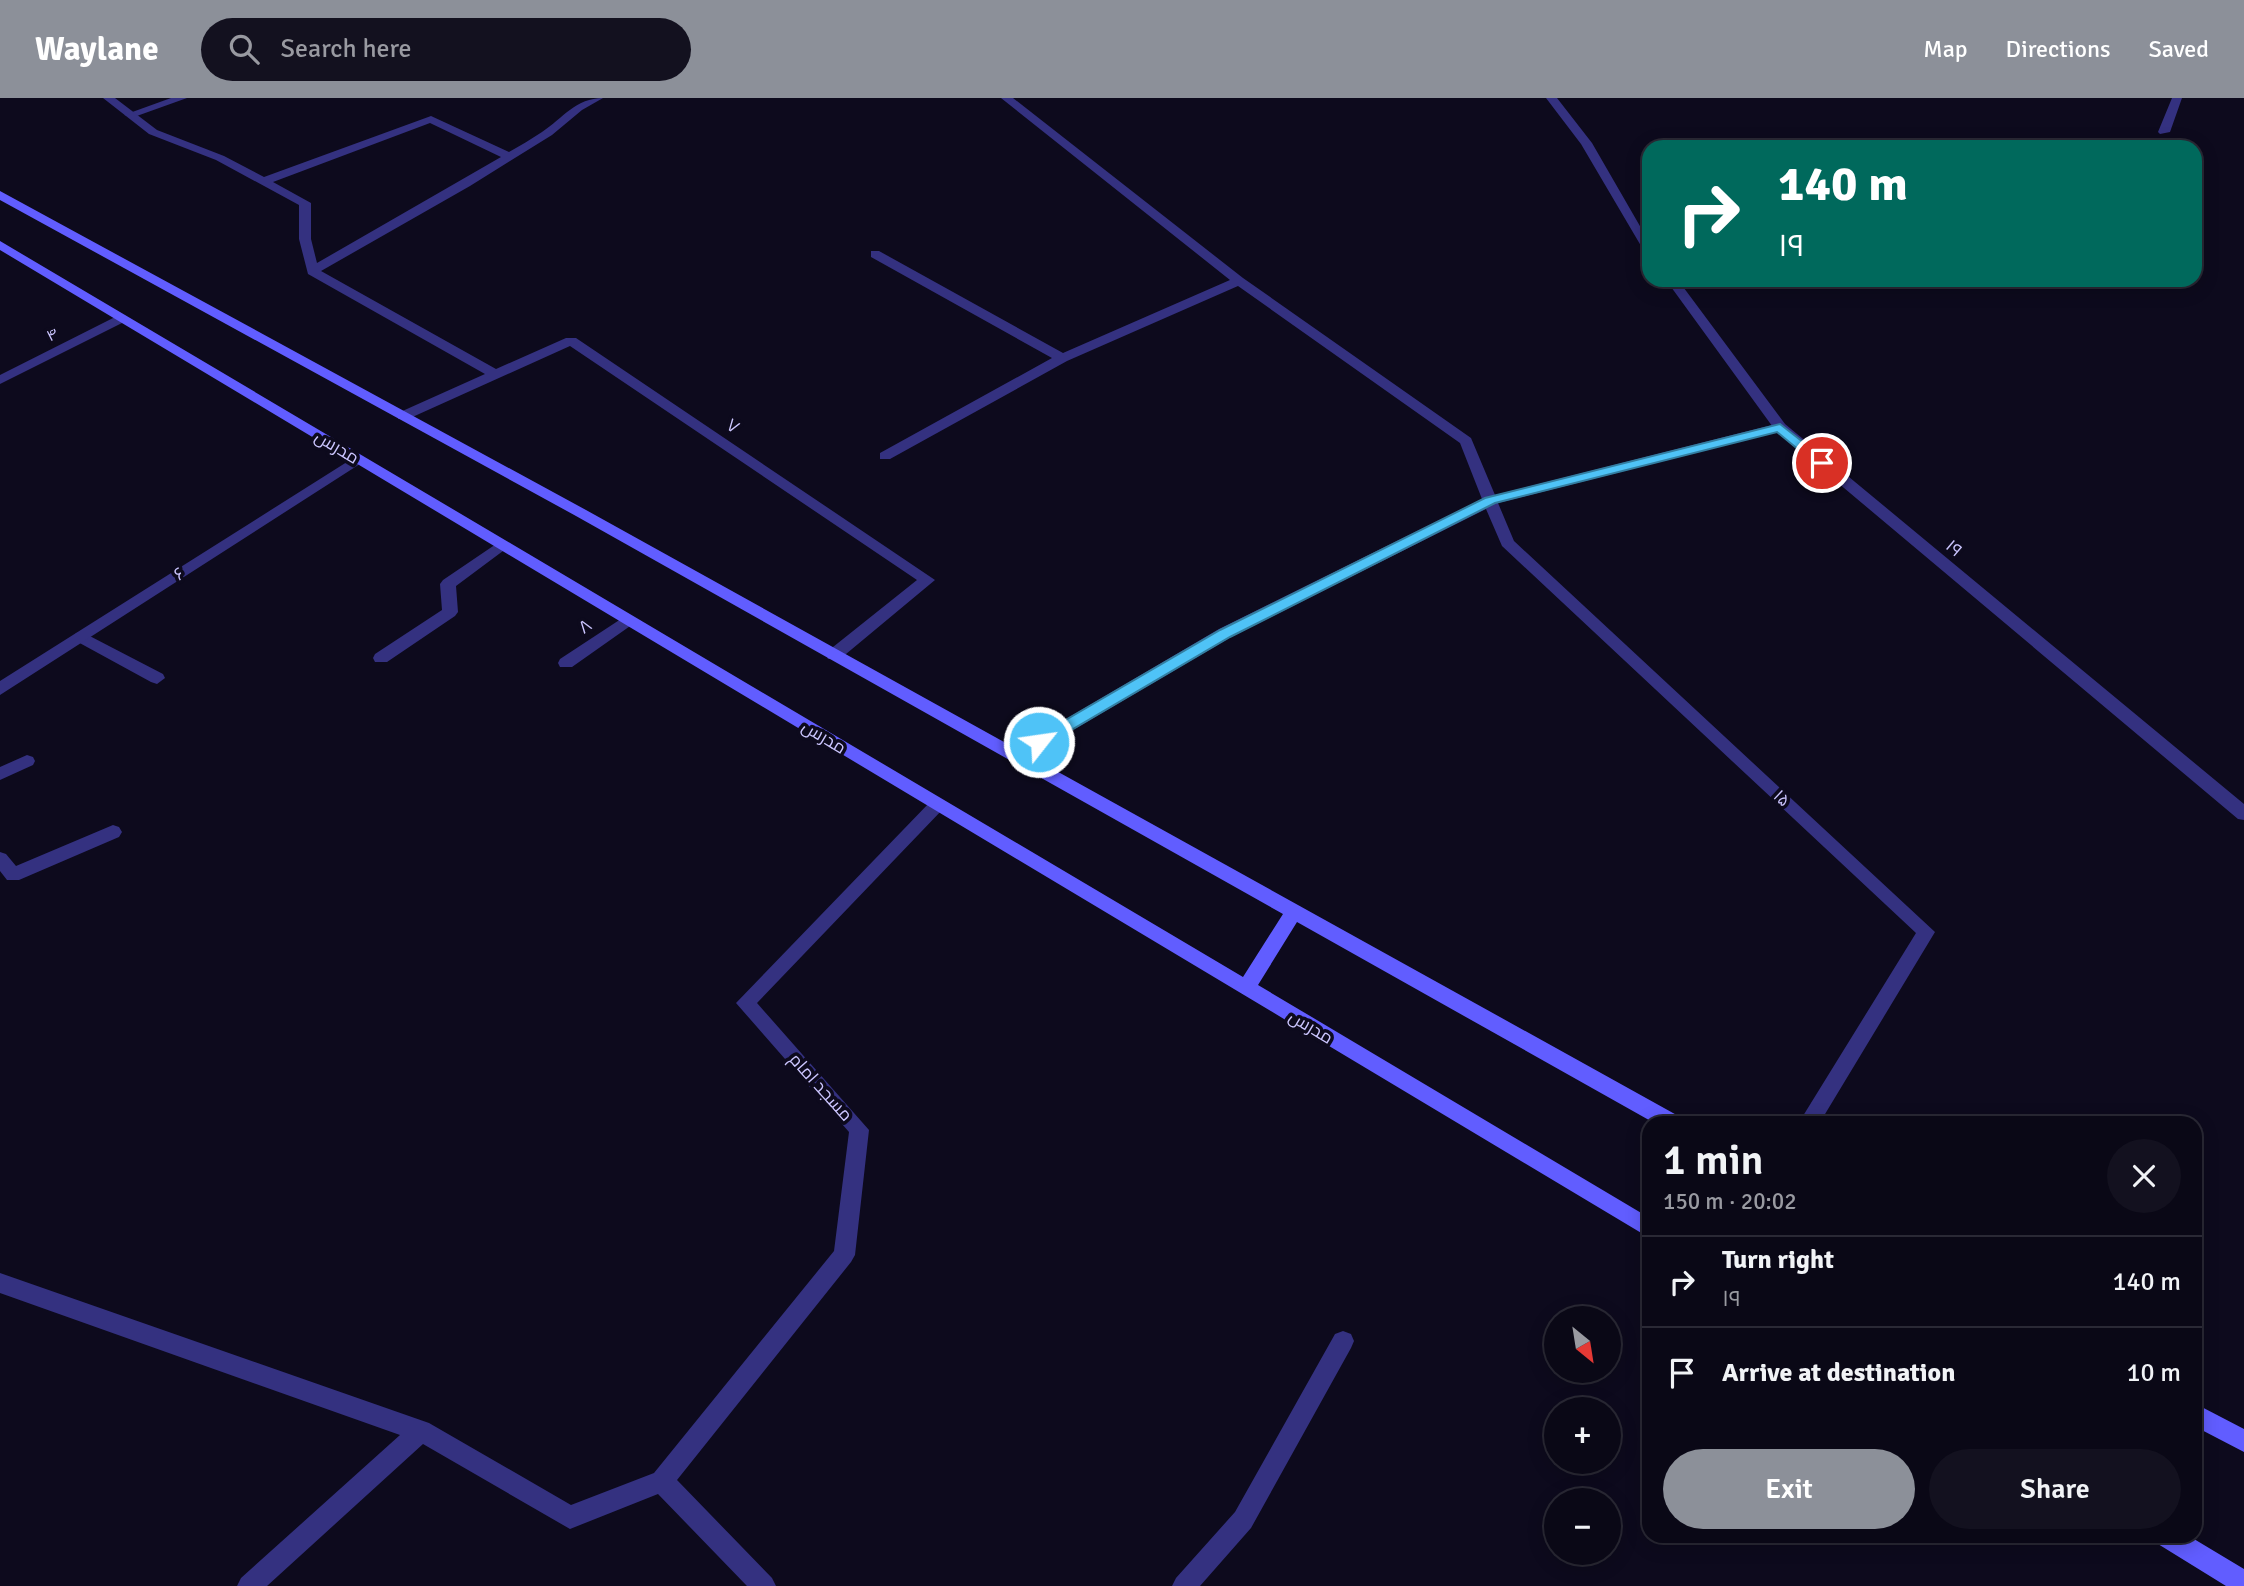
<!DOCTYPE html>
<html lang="en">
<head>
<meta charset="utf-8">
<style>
	body { margin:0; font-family:Signika,Cairo,sans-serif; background:#13111f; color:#f1f3f6; height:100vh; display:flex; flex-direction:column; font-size:26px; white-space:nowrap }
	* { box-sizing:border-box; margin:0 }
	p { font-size:23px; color:#999aa1 }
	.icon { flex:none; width:38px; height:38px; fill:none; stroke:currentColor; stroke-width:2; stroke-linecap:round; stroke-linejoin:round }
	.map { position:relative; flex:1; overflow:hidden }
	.panel { position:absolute; left:1642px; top:1018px; width:560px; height:427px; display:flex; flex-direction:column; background:#0a0816; border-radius:21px; box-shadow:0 4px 18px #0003,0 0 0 2px #2a2935 }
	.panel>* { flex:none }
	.top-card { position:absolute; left:1642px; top:42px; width:560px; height:147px; border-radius:21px; box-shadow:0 4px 18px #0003,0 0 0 2px #2a2935; background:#00695c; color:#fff; overflow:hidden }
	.needle { width:46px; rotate:150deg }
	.fabs { position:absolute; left:1544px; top:1208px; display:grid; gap:14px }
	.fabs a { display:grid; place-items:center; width:77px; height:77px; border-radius:50%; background:#0a0816; box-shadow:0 4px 18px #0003,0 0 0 2px #2a2935; font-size:35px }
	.pin { position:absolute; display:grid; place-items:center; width:60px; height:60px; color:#fff; margin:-30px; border:4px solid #fff; border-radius:50%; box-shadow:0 2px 7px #0007 }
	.me { position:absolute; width:77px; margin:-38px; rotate:60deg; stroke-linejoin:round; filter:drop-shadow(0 0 5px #0008) }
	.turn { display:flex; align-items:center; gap:24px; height:147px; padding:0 21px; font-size:32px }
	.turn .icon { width:91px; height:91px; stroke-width:2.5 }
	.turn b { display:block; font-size:49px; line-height:60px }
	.round { display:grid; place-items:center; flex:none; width:74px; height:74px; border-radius:37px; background:#13111f }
	.head { display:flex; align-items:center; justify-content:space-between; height:119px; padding:0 21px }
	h1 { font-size:42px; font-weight:600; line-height:52px }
	.action { display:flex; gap:14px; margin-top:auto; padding:14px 21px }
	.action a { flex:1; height:80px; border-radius:42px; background:#8c9099; color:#fff; font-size:28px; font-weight:600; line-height:80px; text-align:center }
	.action a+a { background:#13111f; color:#f1f3f6 }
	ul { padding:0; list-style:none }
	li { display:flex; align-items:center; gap:21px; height:91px; padding:0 21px; border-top:2px solid #2a2935 }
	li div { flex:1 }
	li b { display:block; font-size:26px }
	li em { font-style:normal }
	header { display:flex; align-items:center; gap:42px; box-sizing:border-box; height:98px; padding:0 35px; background:#8c9099; color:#fff }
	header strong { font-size:33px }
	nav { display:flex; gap:38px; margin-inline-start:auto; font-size:24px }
	.search { width:490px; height:63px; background:#13111f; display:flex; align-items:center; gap:18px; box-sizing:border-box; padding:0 24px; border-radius:38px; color:#999aa1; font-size:26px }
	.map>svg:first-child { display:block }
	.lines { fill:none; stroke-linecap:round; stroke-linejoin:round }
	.service { fill:#343180; fill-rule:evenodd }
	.minor { fill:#343180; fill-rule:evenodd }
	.tertiary { fill:#343180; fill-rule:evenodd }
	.secondary { fill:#615dff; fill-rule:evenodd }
	.route { fill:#4fc3f7; stroke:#337fa1; stroke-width:2 }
	.labels { text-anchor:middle; stroke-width:7; stroke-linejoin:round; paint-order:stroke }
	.far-street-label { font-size:16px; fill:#ccc6ff; stroke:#0d0a1d }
	.street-label { font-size:18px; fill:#ccc6ff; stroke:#0d0a1d }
</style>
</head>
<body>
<header>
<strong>Waylane</strong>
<div class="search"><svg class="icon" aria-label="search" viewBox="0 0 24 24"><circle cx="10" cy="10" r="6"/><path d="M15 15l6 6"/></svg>Search here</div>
<nav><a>Map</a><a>Directions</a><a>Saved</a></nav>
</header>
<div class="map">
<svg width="2244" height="1488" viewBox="0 0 2244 1488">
	<rect width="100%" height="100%" fill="#0d0a1d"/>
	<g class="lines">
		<!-- service -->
		<path class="service" d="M 171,0 L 187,0 L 134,19 L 124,17 Z
			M 502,442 L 507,444 L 509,447 L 507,450 L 456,488 L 458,514 L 455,518 L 387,564 L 375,564 L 373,560 L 375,556 L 442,512 L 440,486 L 443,482 Z
			M 627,517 L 635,522 L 633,526 L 572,569 L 560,569 L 558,565 L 560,561 Z
			M 82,534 L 163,576 L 165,580 L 157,586 L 151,584 L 76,543 L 74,539 L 76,535 Z
			M 27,657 L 33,659 L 35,663 L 33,667 L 0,682 L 0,669 Z"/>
		<!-- minor -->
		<path class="minor" d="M 103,0 L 115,0 L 157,32 L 224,58 L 264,79 L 431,18 L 509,54 C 520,48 531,41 542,34 C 563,20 576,0 603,0 L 582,12 L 552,37 L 470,88 L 321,173 L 496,271 L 566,240 L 576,240 L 935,482 L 840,561 L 828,561 L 826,557 L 828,553 L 917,482 L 570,248 L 408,321 L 398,321 L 398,315 L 485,276 L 308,176 L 299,141 L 299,107 L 216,62 L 149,36 ZM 430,25 L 501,59 L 317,165 L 311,141 L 311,105 L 273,84 Z
			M 1001,0 L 1013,0 L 1243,180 L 1471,340 L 1495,397 L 1780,325 L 1785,326 L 1785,332 L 1498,405 L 1514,443 L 1935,834 L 1819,1026 L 1798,1026 L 1916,835 L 1502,448 L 1486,411 L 1231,539 L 1022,662 L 1010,662 L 1008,658 L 1010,654 L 1219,531 L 1482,401 L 1460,345 L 1238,188 L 1067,263 L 890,361 L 880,361 L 880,355 L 1052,260 L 871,159 L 871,153 L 879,153 L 1063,255 L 1230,182 Z
			M 2172,0 L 2182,0 L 2170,34 L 2160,36 L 2158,34 Z
			M 121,216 L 127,220 L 126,223 L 0,286 L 0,277 Z
			M 358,357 L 365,361 L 363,364 L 0,597 L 0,583 Z
			M 937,701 L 943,703 L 946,707 L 943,711 L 757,905 L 869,1032 L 855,1157 L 851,1164 L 677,1382 L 772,1480 L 776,1488 L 747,1488 L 658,1396 L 570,1431 L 423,1346 L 267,1488 L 237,1488 L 241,1480 L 400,1337 L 0,1195 L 0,1175 L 429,1325 L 571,1407 L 654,1375 L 834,1153 L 849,1034 L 736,905 L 931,703 Z
			M 113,727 L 119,729 L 122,734 L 119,739 L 19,782 L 7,782 L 0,773 L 0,754 L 6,756 L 16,768 Z
			M 1343,1233 L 1351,1236 L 1354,1243 L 1351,1250 L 1251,1430 L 1200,1488 L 1172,1488 L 1176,1480 L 1235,1414 L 1335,1236 Z"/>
		<!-- tertiary -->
		<path class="tertiary" d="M 1546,0 L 1557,0 L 1592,45 L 1648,142 L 1648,154 L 1644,153 L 1581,46 Z
			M 1666,182 L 1678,182 L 1785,326 L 2244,706 L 2244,722 L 2238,721 L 1775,332 Z"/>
		<!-- secondary -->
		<path class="secondary" d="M 0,93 L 586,412 L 1682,1020 L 1685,1026 L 1656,1026 L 1297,824 L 1258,887 L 1648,1119 L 1648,1139 L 0,152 L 0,143 L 1243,879 L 1283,816 L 576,418 L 0,102 Z
			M 2194,1305 L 2244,1331 L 2244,1354 L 2194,1328 Z
			M 2154,1438 L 2189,1438 L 2244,1471 L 2244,1488 L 2226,1488 L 2158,1446 Z"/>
	</g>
	<!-- route -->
	<path class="route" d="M 1780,326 L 1826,362 L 1826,367 L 1817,367 L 1777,334 L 1495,405 L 1230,539 L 1044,648 L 1039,650 L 1031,644 L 1033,641 L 1220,532 L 1485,400 Z"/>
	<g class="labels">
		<!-- far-street labels -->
		<g class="far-street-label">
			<text transform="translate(52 236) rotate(-27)" y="6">۴</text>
		</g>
		<!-- street labels -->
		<g class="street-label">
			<text transform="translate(733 328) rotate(34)" y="6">۷</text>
			<text transform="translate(337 349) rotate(31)" y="6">مدرس</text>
			<text transform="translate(1954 450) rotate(40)" y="6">۱۹</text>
			<text transform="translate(179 476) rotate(-33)" y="6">۶</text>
			<text transform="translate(585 528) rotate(-35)" y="6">۸</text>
			<text transform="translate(824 639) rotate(31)" y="6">مدرس</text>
			<text transform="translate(1782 700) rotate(43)" y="6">۱۵</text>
			<text transform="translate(1311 929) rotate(31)" y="6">مدرس</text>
			<text transform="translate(821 989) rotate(48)" y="6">مسجد امام</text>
		</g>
	</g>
</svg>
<div class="fabs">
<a><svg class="needle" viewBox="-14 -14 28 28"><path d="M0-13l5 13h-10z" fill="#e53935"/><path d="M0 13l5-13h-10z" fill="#999aa1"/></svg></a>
<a>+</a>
<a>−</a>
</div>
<div class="pin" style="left:1822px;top:365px;background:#d93025"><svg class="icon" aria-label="arrive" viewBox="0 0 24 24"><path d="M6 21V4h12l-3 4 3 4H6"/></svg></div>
<svg class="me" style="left:1039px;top:644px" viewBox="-20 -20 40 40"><circle r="17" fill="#4fc3f7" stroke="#fff" stroke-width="3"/><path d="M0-11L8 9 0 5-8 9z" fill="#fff"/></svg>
<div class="top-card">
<div class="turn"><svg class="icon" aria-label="right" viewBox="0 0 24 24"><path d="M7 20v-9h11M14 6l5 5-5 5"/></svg><div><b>140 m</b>۱۹</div></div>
</div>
<section class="panel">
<div class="head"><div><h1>1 min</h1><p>150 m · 20:02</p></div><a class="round"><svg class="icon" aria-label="close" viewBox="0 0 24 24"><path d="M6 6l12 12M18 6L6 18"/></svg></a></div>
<ul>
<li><svg class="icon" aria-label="right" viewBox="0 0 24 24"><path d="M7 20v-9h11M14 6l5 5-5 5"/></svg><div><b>Turn right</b><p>۱۹</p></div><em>140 m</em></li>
<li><svg class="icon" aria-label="arrive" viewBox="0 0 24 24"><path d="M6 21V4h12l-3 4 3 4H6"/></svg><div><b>Arrive at destination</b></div><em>10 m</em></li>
</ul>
<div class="action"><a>Exit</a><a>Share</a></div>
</section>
</div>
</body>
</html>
